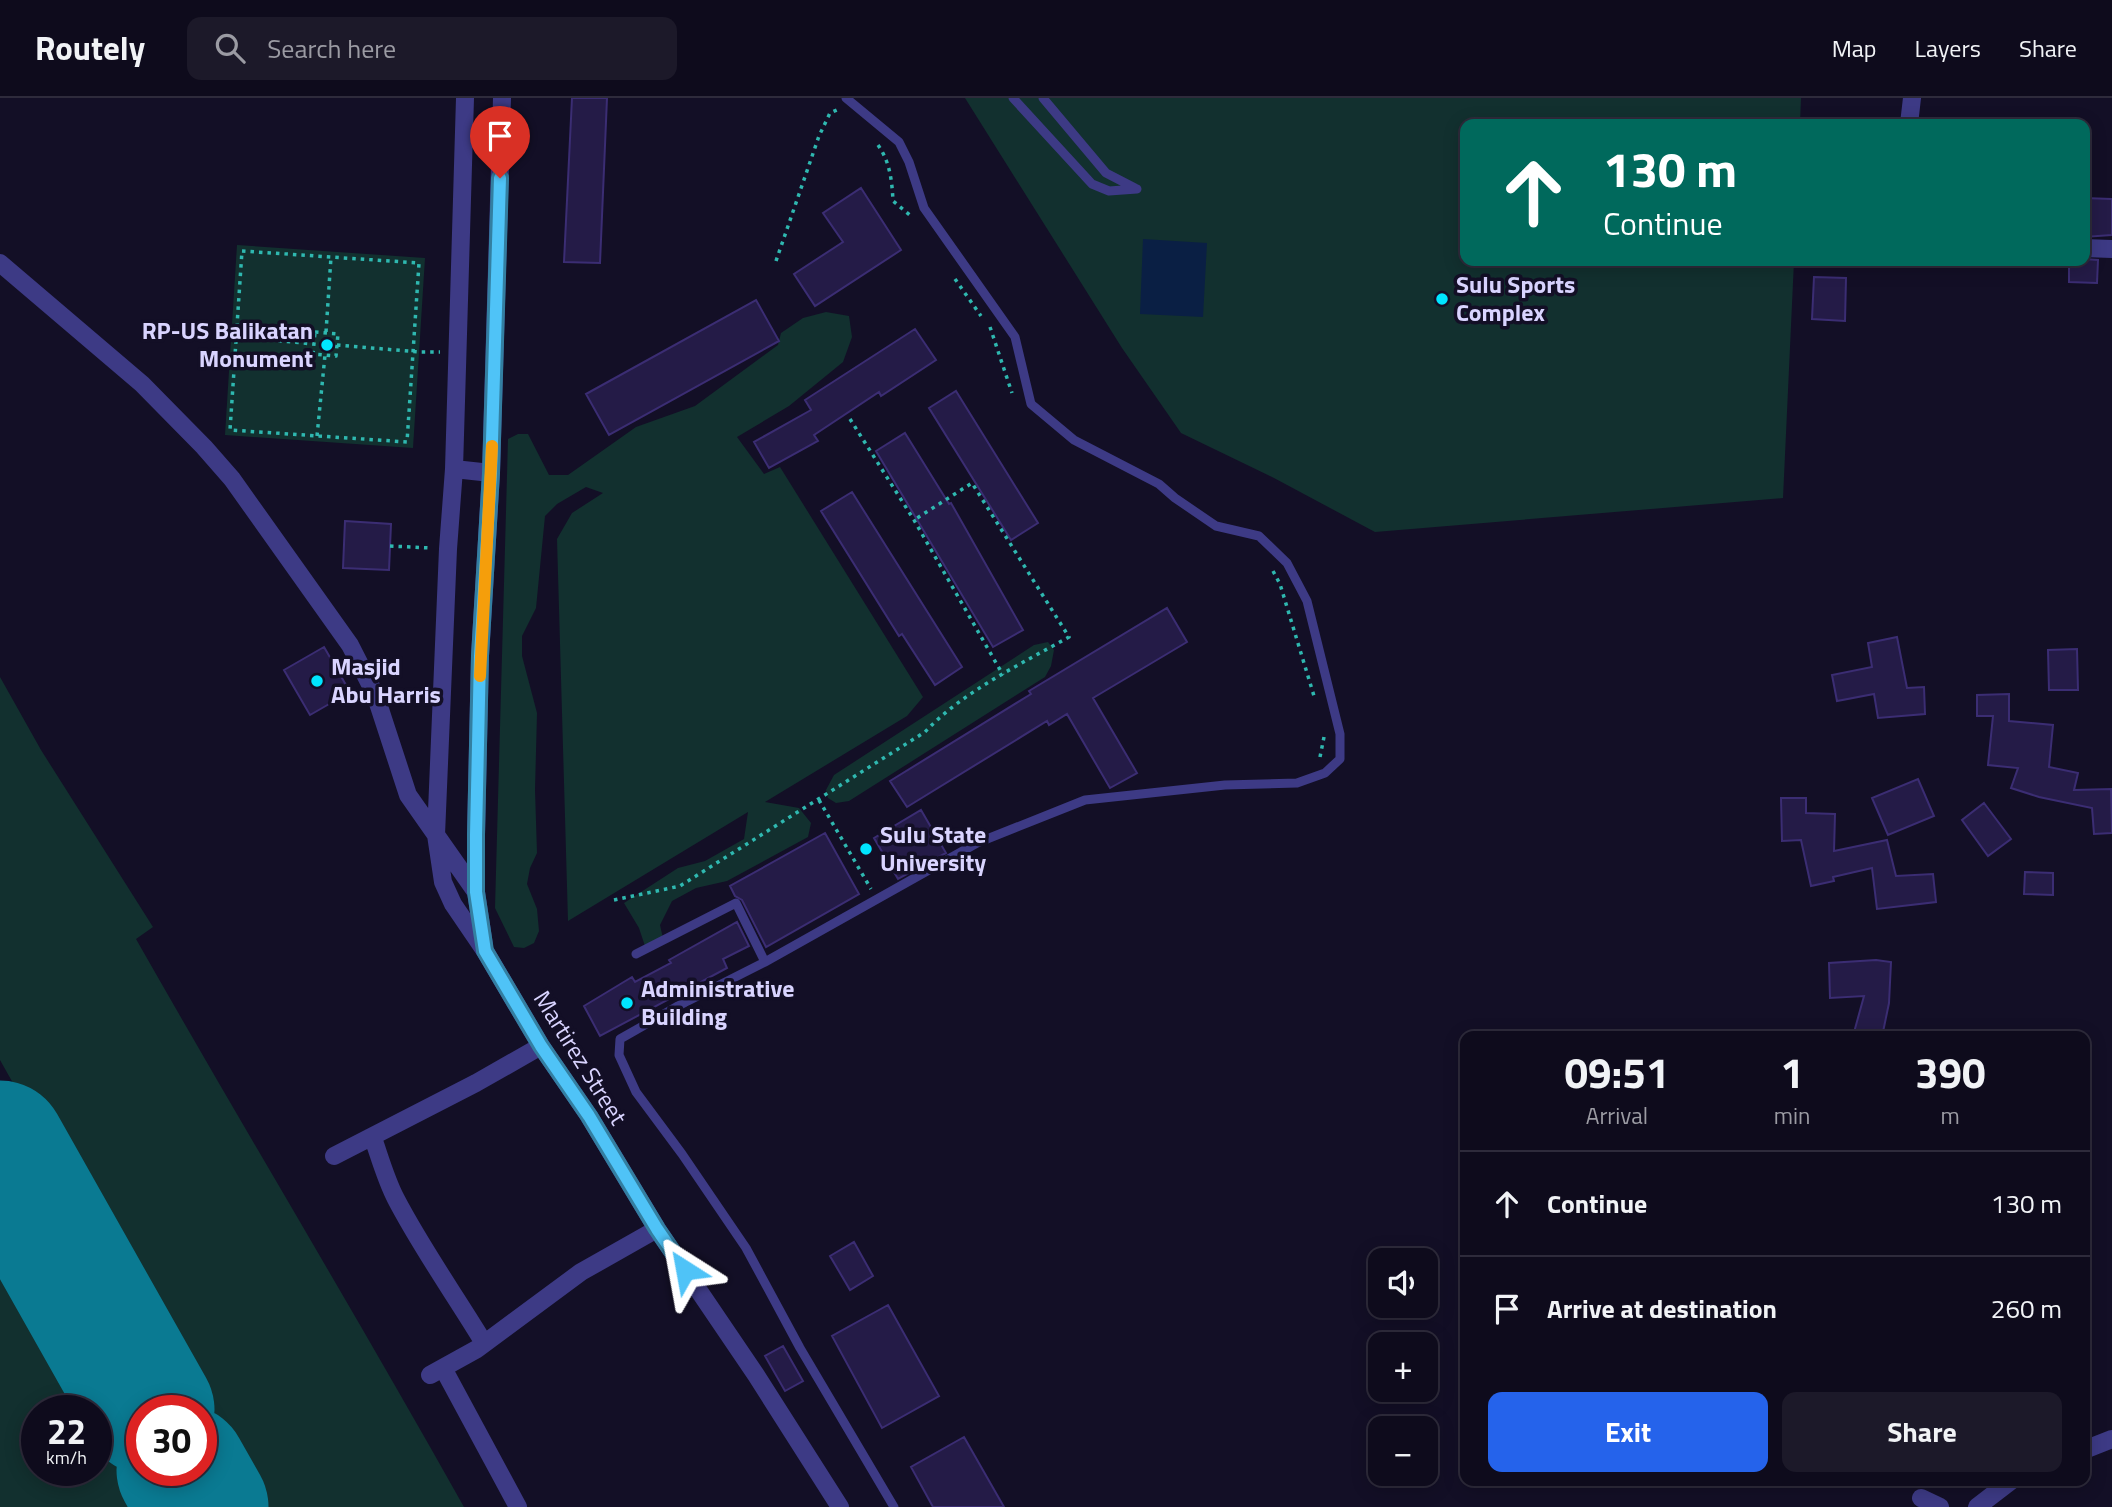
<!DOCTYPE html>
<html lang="en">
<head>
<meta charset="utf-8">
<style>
	body { margin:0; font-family:"Titillium Web",sans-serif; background:#1c1929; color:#f1f3f6; height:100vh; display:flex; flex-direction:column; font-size:26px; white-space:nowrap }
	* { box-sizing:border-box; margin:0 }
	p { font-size:23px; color:#9b9ba3 }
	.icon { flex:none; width:38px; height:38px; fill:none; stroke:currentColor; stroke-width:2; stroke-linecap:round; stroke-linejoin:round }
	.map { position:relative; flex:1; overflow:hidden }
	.panel { position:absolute; left:1460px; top:933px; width:630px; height:455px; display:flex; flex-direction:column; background:#0e0b1c; border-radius:14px; box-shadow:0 4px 18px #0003,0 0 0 2px #2e2b3b }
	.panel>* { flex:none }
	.guide { position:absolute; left:1460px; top:21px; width:630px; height:147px; border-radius:14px; box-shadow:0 4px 18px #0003,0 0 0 2px #2e2b3b; background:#00695c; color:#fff; overflow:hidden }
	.controls { position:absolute; left:1368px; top:1150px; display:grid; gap:14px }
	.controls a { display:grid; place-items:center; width:70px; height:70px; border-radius:14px; background:#0e0b1c; box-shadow:0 4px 18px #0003,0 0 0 2px #2e2b3b; font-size:35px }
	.speed { position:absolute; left:21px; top:1297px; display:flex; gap:14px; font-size:35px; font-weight:700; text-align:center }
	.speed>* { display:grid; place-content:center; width:91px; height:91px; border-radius:50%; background:#0e0b1c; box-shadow:0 4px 18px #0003,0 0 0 2px #2e2b3b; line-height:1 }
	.speed small { font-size:18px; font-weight:400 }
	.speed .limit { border:10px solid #d22; background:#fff; color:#111 }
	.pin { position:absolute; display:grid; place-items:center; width:60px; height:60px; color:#fff; margin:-72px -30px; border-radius:50% 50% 50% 0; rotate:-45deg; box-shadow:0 0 7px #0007 }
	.pin .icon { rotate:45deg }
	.me { position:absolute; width:77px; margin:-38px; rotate:326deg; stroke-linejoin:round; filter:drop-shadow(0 0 5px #0008) }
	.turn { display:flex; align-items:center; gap:24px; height:147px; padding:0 28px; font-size:32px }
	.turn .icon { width:91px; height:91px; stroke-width:2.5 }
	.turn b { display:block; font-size:49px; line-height:60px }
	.eta { display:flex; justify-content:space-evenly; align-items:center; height:119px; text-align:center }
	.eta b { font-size:42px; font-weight:700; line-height:49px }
	.action { display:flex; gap:14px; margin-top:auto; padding:14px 28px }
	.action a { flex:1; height:80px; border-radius:14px; background:#2563eb; color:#fff; font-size:28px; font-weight:700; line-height:80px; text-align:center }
	.action a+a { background:#1c1929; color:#f1f3f6 }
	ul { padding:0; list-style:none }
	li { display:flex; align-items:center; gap:21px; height:105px; padding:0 28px; border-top:2px solid #2e2b3b }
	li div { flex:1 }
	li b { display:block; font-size:26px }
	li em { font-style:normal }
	header { display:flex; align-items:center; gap:42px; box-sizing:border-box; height:98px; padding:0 35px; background:#0e0b1c; border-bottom:2px solid #2e2b3b }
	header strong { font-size:33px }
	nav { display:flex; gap:38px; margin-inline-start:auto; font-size:24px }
	.search { width:490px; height:63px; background:#1c1929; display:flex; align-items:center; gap:18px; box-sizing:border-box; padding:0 24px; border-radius:14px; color:#9b9ba3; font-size:26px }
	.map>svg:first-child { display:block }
	.green { fill:#12302f }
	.water { fill:#0a1f44 }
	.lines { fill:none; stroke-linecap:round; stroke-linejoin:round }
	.runway { stroke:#0a7a92; stroke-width:131 }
	.building { fill:#241b47; stroke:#3b2d73; stroke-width:2 }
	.path { stroke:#2fb8b0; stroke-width:3.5; stroke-dasharray:3.5 5; stroke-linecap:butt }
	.service { stroke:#3d3a85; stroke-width:9 }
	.minor { stroke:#3d3a85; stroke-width:18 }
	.route-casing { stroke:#337fa1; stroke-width:18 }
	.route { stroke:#4fc3f7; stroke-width:12 }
	.slow { stroke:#f59e0b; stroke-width:12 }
	.poi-dot { fill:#00e5ff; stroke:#130f26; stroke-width:2.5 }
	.labels { text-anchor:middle; stroke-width:7; stroke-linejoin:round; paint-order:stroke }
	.poi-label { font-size:24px; font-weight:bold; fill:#d9d4ff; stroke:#130f26; text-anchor:start }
	.street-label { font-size:24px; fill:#d9d4ff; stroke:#130f26 }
</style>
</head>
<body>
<header>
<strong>Routely</strong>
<div class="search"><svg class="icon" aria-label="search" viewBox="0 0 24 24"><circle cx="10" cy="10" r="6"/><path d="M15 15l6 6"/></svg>Search here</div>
<nav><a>Map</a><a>Layers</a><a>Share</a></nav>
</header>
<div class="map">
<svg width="2112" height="1409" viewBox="0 0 2112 1409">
	<rect width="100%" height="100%" fill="#130f26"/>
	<!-- green -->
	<path class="green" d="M 965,0 L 1801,0 L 1800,26 L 1465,26 L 1465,163 L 1794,163 L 1783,400 L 1375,434 L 1274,380 L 1181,335 L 1122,250 Z
		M 237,147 L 425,160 L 413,350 L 225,337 Z
		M 826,214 L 849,218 L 852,239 L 843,264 L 789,308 L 737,339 L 764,376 L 780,369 L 923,599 L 907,618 L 765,704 L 799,710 L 811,725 L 808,739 L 727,783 L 696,790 L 672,803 L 660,827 L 664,845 L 647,854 L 639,830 L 624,805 L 678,770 L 705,763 L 744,741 L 748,714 L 568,823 L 557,441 L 572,415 L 603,395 L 586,389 L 557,406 L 545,418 L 536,510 L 522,538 L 522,558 L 537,615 L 535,692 L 537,755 L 530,770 L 527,786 L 537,811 L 539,833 L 534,845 L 524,850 L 514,849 L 495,810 L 508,341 L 518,336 L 528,336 L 549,377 L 568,377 L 636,329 L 695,308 L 778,247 L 781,235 L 803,220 Z
		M 1048,544 L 1054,552 L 1051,568 L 1045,579 L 849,703 L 836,705 L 828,700 L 826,692 L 834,677 L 1034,547 Z
		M 0,579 L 41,652 L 153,829 L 136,841 C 244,1031 357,1218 464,1409 L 251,1409 L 201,1320 L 201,1312 L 197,1312 L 0,962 Z
		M 0,1143 L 95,1312 L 37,1312 L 37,1372 L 96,1372 L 96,1314 L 150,1409 L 0,1409 Z"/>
	<!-- water -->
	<path class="water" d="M 1143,141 L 1207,145 L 1203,219 L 1140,216 Z"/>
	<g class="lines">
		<!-- runway -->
		<path class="runway" d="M 0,1048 L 149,1312
			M 182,1372 L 203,1409"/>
	</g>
	<!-- building -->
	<path class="building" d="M 572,0 L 607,0 L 600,165 L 564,164 Z
		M 861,90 L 901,152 L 815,208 L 794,176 L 843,144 L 823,115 Z
		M 2084,100 L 2112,101 L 2112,137 L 2084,139 Z
		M 2084,161 L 2098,162 L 2097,185 L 2069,184 L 2069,163 Z
		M 1814,179 L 1846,180 L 1845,223 L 1812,221 Z
		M 756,202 L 779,243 L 609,337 L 586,296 Z
		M 915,231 L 936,262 L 881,298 L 879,294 L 814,337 L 818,343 L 769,370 L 754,344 L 811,312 L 805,302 Z
		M 956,293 L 1038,425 L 1011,442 L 929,310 Z
		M 905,335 L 949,406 L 951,405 L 1023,532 L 993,549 L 876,353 Z
		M 852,394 L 962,569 L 935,587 L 902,536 L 899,538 L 821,413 Z
		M 345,423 L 391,426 L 389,472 L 343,470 Z
		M 1167,510 L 1187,544 L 1093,600 L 1137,675 L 1110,690 L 1067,616 L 1049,627 L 1047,623 L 907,709 L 890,683 L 1031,596 L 1029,593 Z
		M 1897,539 L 1907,590 L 1924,589 L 1925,616 L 1878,620 L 1874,596 L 1837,603 L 1832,577 L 1872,569 L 1868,545 Z
		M 324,549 L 350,594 L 310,617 L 284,572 Z
		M 2077,551 L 2078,592 L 2049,592 L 2048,552 Z
		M 2009,596 L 2009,623 L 2053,627 L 2049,669 L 2078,675 L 2074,692 L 2111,691 L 2112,735 L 2094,736 L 2092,710 L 2039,699 L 2011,690 L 2018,670 L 1988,667 L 1993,618 L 1977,618 L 1977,597 Z
		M 1918,681 L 1934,718 L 1888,737 L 1872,700 Z
		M 1781,700 L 1806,700 L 1806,715 L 1835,716 L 1834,753 L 1887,742 L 1896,778 L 1933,776 L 1936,804 L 1877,811 L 1872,770 L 1833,779 L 1834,783 L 1811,788 L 1801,742 L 1782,743 Z
		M 1984,705 L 2011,741 L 1988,758 L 1962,722 Z
		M 921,712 L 946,755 L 898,781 L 874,740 Z
		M 825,735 L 859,796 L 766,849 L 742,802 L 735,798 L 730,788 Z
		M 2025,774 L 2053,775 L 2053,797 L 2024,796 Z
		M 737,824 L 749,848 L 723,861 L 727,870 L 600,938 L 584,908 L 632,879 L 635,884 L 671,865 L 669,862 Z
		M 1876,862 L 1891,864 L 1889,905 L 1883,934 L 1879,933 L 1878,938 L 1853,938 L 1864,898 L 1830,900 L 1829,865 Z
		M 854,1144 L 873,1178 L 850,1192 L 830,1158 Z
		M 888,1207 L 939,1298 L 882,1330 L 832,1238 Z
		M 783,1248 L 803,1283 L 785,1293 L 765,1258 Z
		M 964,1339 L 1004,1409 L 933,1409 L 911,1369 Z"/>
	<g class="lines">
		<!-- path -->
		<path class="path" d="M 878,47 C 890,64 892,83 893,103 L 911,118
			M 242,153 L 419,165 L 407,344 L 230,332 Z
			M 776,163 L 819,38 L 830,15 L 839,11
			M 955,181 L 981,218
			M 990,229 L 1012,295
			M 315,234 L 338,236 L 336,258 L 313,256 Z
			M 326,234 L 331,159
			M 236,239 L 314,246
			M 337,247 L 419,254 L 440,254
			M 850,321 L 914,422 L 1003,577
			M 317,338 L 325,257
			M 390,448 L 431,450
			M 1273,473 L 1280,486 L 1314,598
			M 1320,659 L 1324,639
			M 819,702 L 871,791
			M 614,802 L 680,788 L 925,634 C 962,594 1021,566 1069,539 L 972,385 L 914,422"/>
		<!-- service -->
		<path class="service" d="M 1013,0 L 1092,86 L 1109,93 L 1137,91
			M 1043,0 L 1106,75 L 1135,90
			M 636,856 L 736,805 L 765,864 L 678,908 L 620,941 L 619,957 L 636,994 L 682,1056 L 746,1150 L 800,1250 L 894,1409
			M 765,864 L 977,745 L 1085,702 L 1225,687 L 1297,685 L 1325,675 L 1340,661 L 1340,636 L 1307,503 L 1287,465 L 1259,438 L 1216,428 L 1175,400 L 1159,386 L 1074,342 L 1031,306 L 1015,239 L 924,110 L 909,64 L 899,44 L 846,0"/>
		<!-- minor -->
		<path class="minor" d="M 465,0 L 454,371 L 448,451 L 436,737 L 443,784 L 453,806 L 485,853 L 541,948 L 589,1018 L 657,1131 L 756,1277 L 840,1409
			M 1909,26 L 1912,0
			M 2084,150 L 2112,151
			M 0,165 L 142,286 L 204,349 L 232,381 L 350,547 L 375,596 L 408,697 L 476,794
			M 454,371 L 491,375
			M 484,847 L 476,794 L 476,737 L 480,558 L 491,375 L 502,0
			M 373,1040 C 380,1060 386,1082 396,1101 C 422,1151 455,1197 484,1245
			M 334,1058 L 476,985 L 541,948
			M 443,1270 L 518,1409
			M 430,1277 L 477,1251 L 581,1174 L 657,1131
			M 2084,1352 L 2112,1341
			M 1921,1400 L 1940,1409
			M 1977,1409 L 2012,1382"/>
	</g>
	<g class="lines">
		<defs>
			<path id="route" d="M 500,80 L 491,375 L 480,558 L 476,737 L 476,794 L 485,853 L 541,948 L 589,1018 L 657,1131 L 685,1172"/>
		</defs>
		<!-- route casing -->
		<use href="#route" class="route-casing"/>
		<!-- route -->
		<use href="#route" class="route"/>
		<!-- slow -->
		<path class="slow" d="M 480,578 L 492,348"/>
	</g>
	<!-- markers -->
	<g class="poi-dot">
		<circle cx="1442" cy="201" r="7"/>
		<circle cx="327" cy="247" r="7"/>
		<circle cx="317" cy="583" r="7"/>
		<circle cx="866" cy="751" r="7"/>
		<circle cx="627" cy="905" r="7"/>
	</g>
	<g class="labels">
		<!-- poi labels -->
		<g class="poi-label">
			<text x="1456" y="195">Sulu Sports<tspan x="1456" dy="28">Complex</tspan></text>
			<text x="313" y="241" text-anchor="end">RP-US Balikatan<tspan x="313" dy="28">Monument</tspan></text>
			<text x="331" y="577">Masjid<tspan x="331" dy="28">Abu Harris</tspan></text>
			<text x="880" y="745">Sulu State<tspan x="880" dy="28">University</tspan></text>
			<text x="641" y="899">Administrative<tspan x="641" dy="28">Building</tspan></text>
		</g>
		<!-- street labels -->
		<g class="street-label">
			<text transform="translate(580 960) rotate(58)" y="8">Martirez Street</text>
		</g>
	</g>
</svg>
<div class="controls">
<a><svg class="icon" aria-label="sound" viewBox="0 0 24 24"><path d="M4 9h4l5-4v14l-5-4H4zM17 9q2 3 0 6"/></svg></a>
<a>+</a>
<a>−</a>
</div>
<div class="speed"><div>22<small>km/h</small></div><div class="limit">30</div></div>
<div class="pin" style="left:500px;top:80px;background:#d93025"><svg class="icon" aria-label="arrive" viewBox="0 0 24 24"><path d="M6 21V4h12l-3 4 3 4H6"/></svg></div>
<svg class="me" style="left:685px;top:1172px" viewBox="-20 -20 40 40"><path d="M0-17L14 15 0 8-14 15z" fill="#4fc3f7" stroke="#fff" stroke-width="4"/></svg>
<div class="guide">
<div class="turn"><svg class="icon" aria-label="ahead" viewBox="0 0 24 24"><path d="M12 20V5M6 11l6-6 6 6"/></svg><div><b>130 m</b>Continue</div></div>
</div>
<section class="panel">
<div class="eta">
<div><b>09:51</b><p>Arrival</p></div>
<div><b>1</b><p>min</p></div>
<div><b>390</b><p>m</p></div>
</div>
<ul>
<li><svg class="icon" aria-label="ahead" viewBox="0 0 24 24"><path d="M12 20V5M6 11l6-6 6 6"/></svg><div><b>Continue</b></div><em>130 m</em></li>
<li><svg class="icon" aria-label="arrive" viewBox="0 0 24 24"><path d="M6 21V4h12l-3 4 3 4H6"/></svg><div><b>Arrive at destination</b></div><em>260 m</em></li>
</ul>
<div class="action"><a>Exit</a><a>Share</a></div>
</section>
</div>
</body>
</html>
